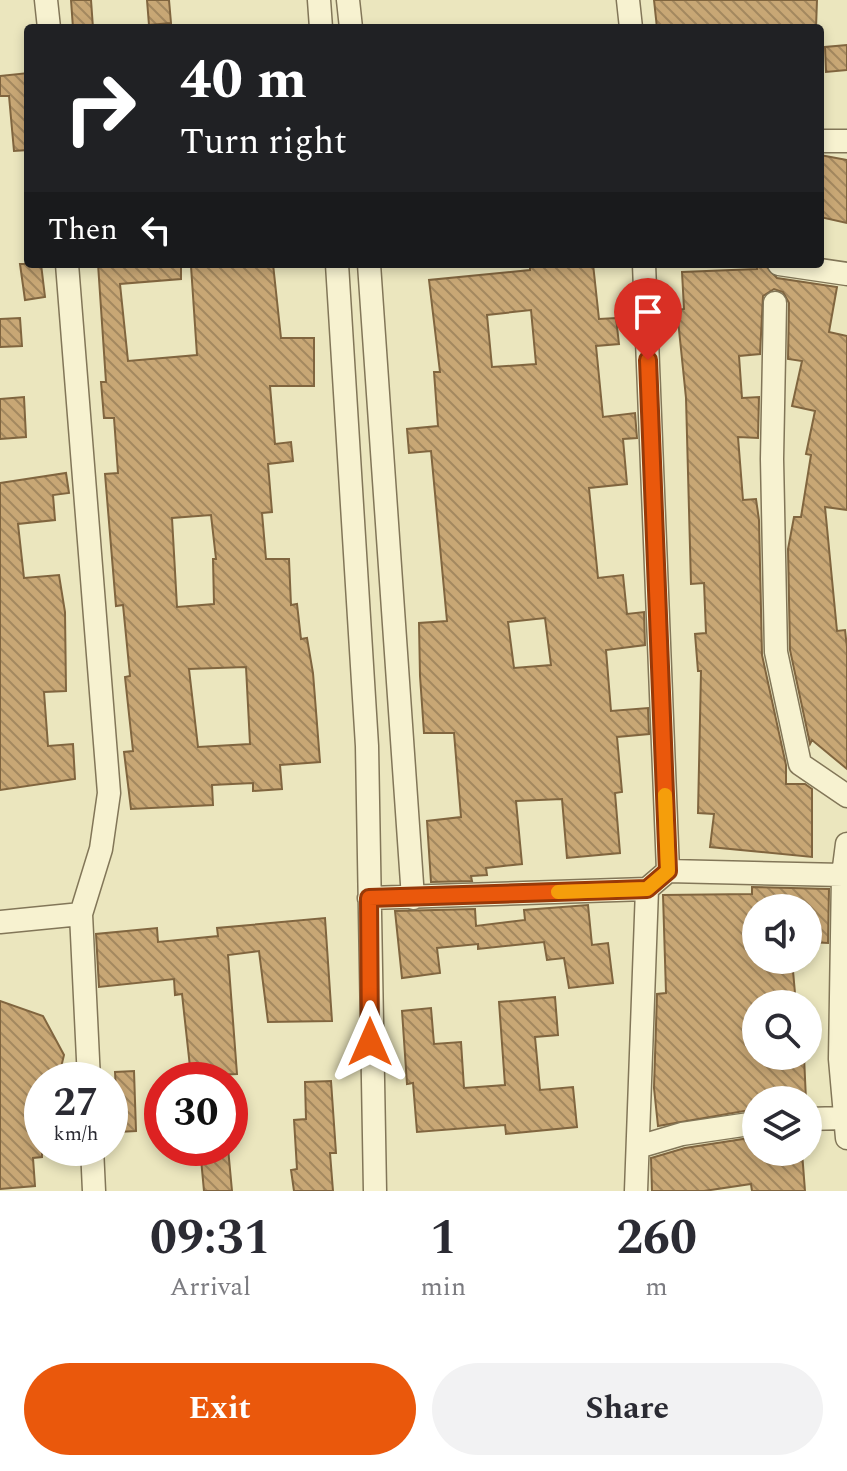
<!DOCTYPE html>
<html lang="en">
<head>
<meta charset="utf-8">
<style>
	body { margin:0; font-family:Spectral,serif; background:#f2f2f3; color:#2b2b33; height:100vh; display:flex; flex-direction:column; font-size:30px; white-space:nowrap }
	* { box-sizing:border-box; margin:0 }
	p { font-size:26px; color:#7c7c81 }
	.icon { flex:none; width:44px; height:44px; fill:none; stroke:currentColor; stroke-width:2; stroke-linecap:round; stroke-linejoin:round }
	.map { position:relative; height:1191px; overflow:hidden }
	.side { display:flex; flex-direction:column; background:#fff; flex:1 }
	.side>* { flex:none }
	.top-card { position:absolute; left:24px; top:24px; width:800px; height:244px; border-radius:8px; box-shadow:0 4px 12px #0003; background:#202124; color:#fff; overflow:hidden }
	.buttons { position:absolute; left:742px; top:894px; display:grid; gap:16px }
	.buttons a { display:grid; place-items:center; width:80px; height:80px; border-radius:50%; background:#fff; box-shadow:0 4px 12px #0003; font-size:40px }
	.speed { position:absolute; left:24px; top:1062px; display:flex; gap:16px; font-size:40px; font-weight:700; text-align:center }
	.speed>* { display:grid; place-content:center; width:104px; height:104px; border-radius:50%; background:#fff; box-shadow:0 4px 12px #0003; line-height:1 }
	.speed small { font-size:20px; font-weight:400 }
	.speed .limit { border:12px solid #d22; background:#fff; color:#111 }
	.pin { position:absolute; display:grid; place-items:center; width:68px; height:68px; color:#fff; margin:-82px -34px; border-radius:50% 50% 50% 0; rotate:-45deg; box-shadow:0 0 8px #0007 }
	.pin .icon { rotate:45deg }
	.me { position:absolute; width:88px; margin:-44px; rotate:0deg; stroke-linejoin:round; filter:drop-shadow(0 0 6px #0008) }
	.turn { display:flex; align-items:center; gap:28px; height:168px; padding:0 24px; font-size:36px }
	.turn .icon { width:104px; height:104px; stroke-width:2.5 }
	.turn b { display:block; font-size:56px; line-height:68px }
	.then { display:flex; align-items:center; height:76px; padding:0 24px; background:#0003; gap:16px; font-size:30px }
	.eta { display:flex; justify-content:space-evenly; align-items:center; height:136px; text-align:center }
	.eta b { font-size:48px; font-weight:700; line-height:56px }
	.cta { display:flex; gap:16px; margin-top:auto; padding:16px 24px }
	.cta a { flex:1; height:92px; border-radius:48px; background:#ea580c; color:#fff; font-size:32px; font-weight:700; line-height:92px; text-align:center }
	.cta a+a { background:#f2f2f3; color:#2b2b33 }
	.map>svg:first-child { display:block }
	.building { fill:url(#building-back-hatch); stroke:#80653f; stroke-width:2; fill-rule:evenodd }
	.lines { fill:none; stroke-linecap:round; stroke-linejoin:round }
	.minor-casing { stroke:#827658; stroke-width:25 }
	.minor { stroke:#f7f2d0; stroke-width:22 }
	.route-casing { stroke:#983908; stroke-width:20 }
	.route { stroke:#ea580c; stroke-width:14 }
	.slow { stroke:#f59e0b; stroke-width:14 }
</style>
</head>
<body>
<div class="map">
<svg width="847" height="1191" viewBox="0 0 847 1191">
	<defs>
		<pattern id="building-back-hatch" width="6" height="6" patternUnits="userSpaceOnUse" patternTransform="scale(2)"><rect width="6" height="6" fill="#c8a775"/><path d="M-1 5l2 2M0 0l6 6M5-1l2 2" fill="none" stroke="#a3885f"/></pattern>
	</defs>
	<rect width="100%" height="100%" fill="#ebe6be"/>
	<!-- building -->
	<path class="building" d="M 71,0 L 91,0 L 93,28 L 73,28 Z
		M 147,0 L 169,0 L 171,23 L 149,25 Z
		M 654,0 L 817,0 L 816,28 L 657,28 Z
		M 847,45 L 847,70 L 826,72 L 825,47 Z
		M 28,73 L 28,150 L 14,151 L 9,96 L 0,96 L 0,76 Z
		M 820,155 L 847,160 L 847,223 L 820,217 Z
		M 20,264 L 41,264 L 45,297 L 25,300 Z
		M 98,264 L 181,264 L 181,279 L 120,284 L 128,361 L 197,355 L 191,266 L 273,264 L 281,338 L 314,338 L 314,386 L 270,386 L 275,444 L 291,442 L 293,461 L 268,464 L 272,512 L 262,513 L 266,559 L 289,559 L 291,605 L 297,604 L 301,639 L 307,638 L 313,673 L 320,762 L 280,765 L 282,789 L 253,791 L 253,783 L 212,785 L 213,805 L 131,809 L 124,752 L 133,751 L 125,677 L 130,676 L 123,605 L 116,606 L 105,474 L 118,473 L 114,418 L 104,418 L 101,382 L 106,382 ZM 211,515 L 216,559 L 213,559 L 214,604 L 177,607 L 172,518 ZM 246,667 L 250,744 L 198,747 L 189,669 Z
		M 530,264 L 593,264 L 599,319 L 616,318 L 619,344 L 596,346 L 603,417 L 635,413 L 637,438 L 623,439 L 627,484 L 589,488 L 598,578 L 623,575 L 627,614 L 644,612 L 645,645 L 606,650 L 611,711 L 648,708 L 649,734 L 617,737 L 622,792 L 615,793 L 620,853 L 567,858 L 562,799 L 516,801 L 522,864 L 486,868 L 487,875 L 471,876 L 472,881 L 431,882 L 427,821 L 461,817 L 454,733 L 424,733 L 420,676 L 419,623 L 447,621 L 431,451 L 409,453 L 407,429 L 438,426 L 434,372 L 440,372 L 429,280 L 530,270 ZM 531,310 L 536,364 L 492,367 L 487,315 ZM 545,618 L 551,665 L 514,668 L 508,622 Z
		M 757,266 L 766,266 L 777,278 L 837,287 L 829,332 L 847,336 L 847,510 L 825,507 L 837,631 L 845,630 L 847,647 L 847,769 L 812,740 L 810,744 L 790,650 L 788,549 L 794,517 L 801,517 L 811,455 L 806,454 L 815,411 L 792,406 L 802,361 L 788,359 L 789,303 L 783,292 L 774,289 L 763,296 L 760,354 L 739,356 L 742,398 L 759,397 L 758,438 L 738,437 L 743,500 L 756,499 L 759,520 L 762,655 L 786,765 L 786,784 L 805,784 L 812,789 L 812,857 L 710,847 L 714,814 L 698,813 L 701,671 L 698,671 L 695,634 L 706,633 L 704,583 L 691,584 L 686,398 L 677,310 L 684,309 L 682,272 L 757,269 Z
		M 20,318 L 22,346 L 0,347 L 0,319 Z
		M 24,397 L 26,437 L 0,439 L 0,399 Z
		M 66,473 L 69,493 L 53,495 L 55,520 L 18,524 L 24,578 L 59,575 L 65,612 L 66,691 L 44,692 L 48,746 L 73,744 L 75,779 L 0,790 L 0,483 Z
		M 752,887 L 829,889 L 828,943 L 808,942 L 808,908 L 756,908 L 756,960 L 792,960 L 796,1004 L 756,1004 L 756,1056 L 804,1056 L 806,1100 L 756,1100 L 756,1109 L 658,1126 L 654,1088 L 657,994 L 666,993 L 663,895 L 752,894 Z
		M 588,905 L 592,945 L 608,943 L 613,983 L 569,988 L 564,958 L 547,960 L 544,942 L 478,949 L 478,944 L 437,948 L 440,973 L 402,978 L 395,911 L 475,909 L 476,926 L 525,920 L 524,910 Z
		M 325,918 L 332,1021 L 268,1022 L 259,951 L 228,955 L 237,1074 L 191,1076 L 182,994 L 175,995 L 174,979 L 99,987 L 96,934 L 157,928 L 158,942 L 218,936 L 217,928 Z
		M 555,997 L 558,1035 L 535,1037 L 540,1090 L 573,1087 L 577,1127 L 506,1134 L 505,1125 L 417,1132 L 413,1083 L 407,1084 L 402,1011 L 431,1008 L 434,1044 L 461,1042 L 464,1088 L 505,1085 L 499,1002 Z
		M 0,1001 L 43,1016 L 64,1055 L 58,1080 L 42,1080 L 42,1157 L 33,1158 L 35,1186 L 0,1189 Z
		M 134,1071 L 136,1131 L 118,1132 L 115,1072 Z
		M 331,1081 L 336,1153 L 330,1153 L 333,1191 L 294,1191 L 291,1170 L 297,1169 L 294,1120 L 306,1119 L 305,1082 Z
		M 756,1137 L 756,1152 L 802,1152 L 805,1191 L 752,1191 L 751,1184 L 704,1191 L 652,1191 L 651,1158 L 685,1148 Z
		M 200,1148 L 228,1148 L 232,1191 L 204,1191 Z"/>
	<g class="lines">
		<defs>
			<path id="minor" d="M 46,0 L 49,28
				M 319,0 L 321,28
				M 348,0 L 351,28
				M 628,0 L 631,28
				M 820,141 L 847,141
				M 67,264 L 109,793 L 101,849 L 81,914 L 89,1080
				M 337,264 L 367,746 L 375,1191
				M 369,264 L 413,898
				M 779,264 L 847,274
				M 775,303 L 772,459 L 776,652 L 800,764 L 847,796
				M 847,844 L 843,875 L 840,1059 L 847,1138
				M 668,871 L 843,875
				M 369,898 L 647,889
				M 0,922 L 81,914
				M 808,1119 L 843,1118
				M 638,1147 L 682,1134 L 756,1123
				M 92,1148 L 94,1191
				M 636,1191 L 647,889 L 668,871 L 644,264"/>
		</defs>
		<!-- minor casing -->
		<use href="#minor" class="minor-casing"/>
		<!-- minor -->
		<use href="#minor" class="minor"/>
	</g>
	<g class="lines">
		<defs>
			<path id="route" d="M 370,1042 L 369,898 L 647,889 L 668,871 L 648,360"/>
		</defs>
		<!-- route casing -->
		<use href="#route" class="route-casing"/>
		<!-- route -->
		<use href="#route" class="route"/>
		<!-- slow -->
		<path class="slow" d="M 558,892 L 647,889 L 668,871 L 665,795"/>
	</g>
</svg>
<div class="buttons">
<a><svg class="icon" aria-label="sound" viewBox="0 0 24 24"><path d="M4 9h4l5-4v14l-5-4H4zM17 9q2 3 0 6"/></svg></a>
<a><svg class="icon" aria-label="search" viewBox="0 0 24 24"><circle cx="10" cy="10" r="6"/><path d="M15 15l6 6"/></svg></a>
<a><svg class="icon" aria-label="layers" viewBox="0 0 24 24"><path d="M12 4l9 5-9 5-9-5zM3 14l9 5 9-5"/></svg></a>
</div>
<div class="speed"><div>27<small>km/h</small></div><div class="limit">30</div></div>
<div class="pin" style="left:648px;top:360px;background:#d93025"><svg class="icon" aria-label="arrive" viewBox="0 0 24 24"><path d="M6 21V4h12l-3 4 3 4H6"/></svg></div>
<svg class="me" style="left:370px;top:1042px" viewBox="-20 -20 40 40"><path d="M0-17L14 15 0 8-14 15z" fill="#ea580c" stroke="#fff" stroke-width="4"/></svg>
<div class="top-card">
<div class="turn"><svg class="icon" aria-label="right" viewBox="0 0 24 24"><path d="M7 20v-9h11M14 6l5 5-5 5"/></svg><div><b>40 m</b>Turn right</div></div>
<div class="then">Then<svg class="icon" aria-label="left" viewBox="0 0 24 24"><path d="M17 20v-9H6M10 6l-5 5 5 5"/></svg></div>
</div>
</div>
<section class="side">
<div class="eta">
<div><b>09:31</b><p>Arrival</p></div>
<div><b>1</b><p>min</p></div>
<div><b>260</b><p>m</p></div>
</div>
<div class="cta"><a>Exit</a><a>Share</a></div>
</section>
</body>
</html>
